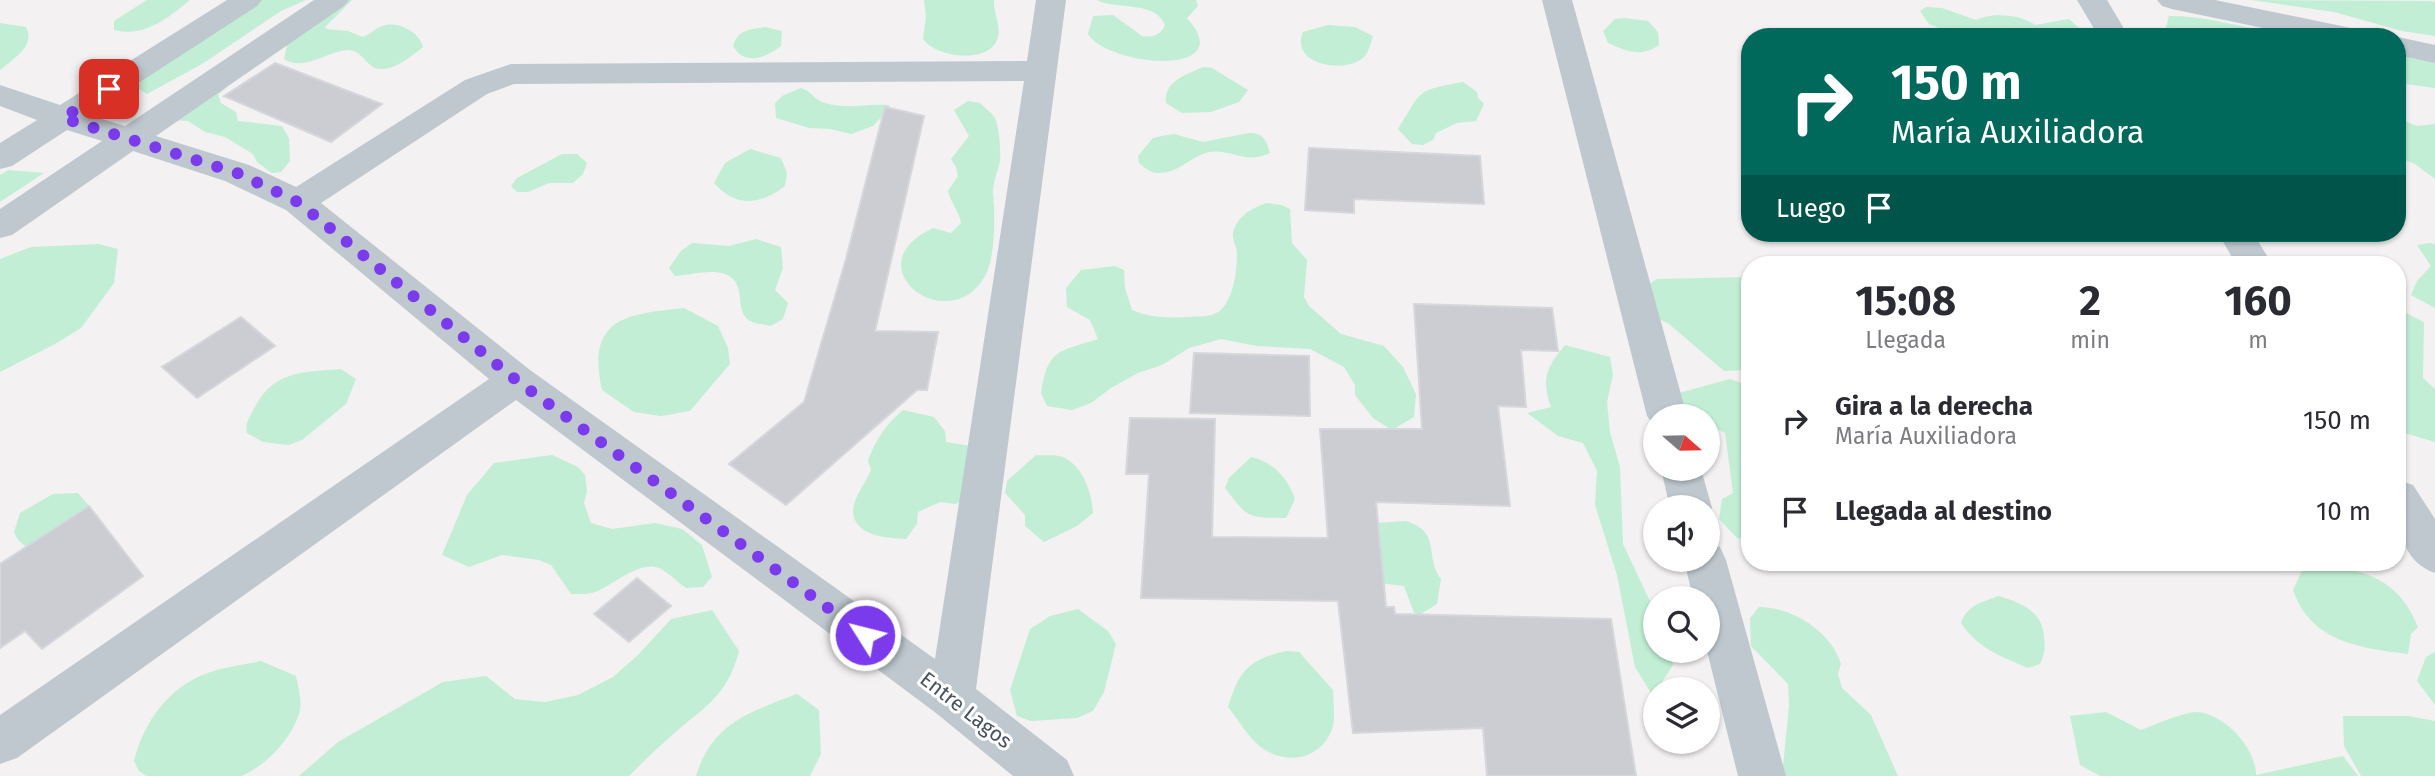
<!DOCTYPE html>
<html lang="es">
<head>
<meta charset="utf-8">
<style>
	body { margin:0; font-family:"Fira Sans",sans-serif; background:#f7f7f7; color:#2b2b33; height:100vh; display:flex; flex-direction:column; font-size:26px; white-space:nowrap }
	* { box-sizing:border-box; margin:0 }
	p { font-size:23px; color:#7c7c81 }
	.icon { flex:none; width:38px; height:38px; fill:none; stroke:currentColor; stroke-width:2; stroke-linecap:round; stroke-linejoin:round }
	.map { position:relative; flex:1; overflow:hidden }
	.drawer { position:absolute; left:1741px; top:256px; width:665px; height:315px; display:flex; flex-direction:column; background:#fff; border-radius:28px; box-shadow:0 2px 5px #0004 }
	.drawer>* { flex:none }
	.banner { position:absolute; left:1741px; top:28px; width:665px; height:214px; border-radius:28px; box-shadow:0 2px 5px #0004; background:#00695c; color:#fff; overflow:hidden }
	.needle { width:46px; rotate:110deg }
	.controls { position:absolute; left:1643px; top:404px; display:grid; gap:14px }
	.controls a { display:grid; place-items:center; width:77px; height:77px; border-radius:50%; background:#fff; box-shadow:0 2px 5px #0004; font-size:35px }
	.pin { position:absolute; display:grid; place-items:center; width:60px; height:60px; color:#fff; margin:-30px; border-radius:14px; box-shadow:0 4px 10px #0006 }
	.me { position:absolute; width:77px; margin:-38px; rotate:306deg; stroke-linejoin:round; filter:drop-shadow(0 0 5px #0008) }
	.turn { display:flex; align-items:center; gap:24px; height:147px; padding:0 35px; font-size:32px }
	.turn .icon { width:91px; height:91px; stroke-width:2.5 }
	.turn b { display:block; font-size:49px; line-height:60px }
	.then { display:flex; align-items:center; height:66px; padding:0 35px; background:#0003; gap:14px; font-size:26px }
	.eta { display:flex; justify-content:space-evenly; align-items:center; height:119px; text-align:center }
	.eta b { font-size:42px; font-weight:700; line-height:49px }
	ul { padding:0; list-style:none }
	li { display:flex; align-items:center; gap:21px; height:91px; padding:0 35px }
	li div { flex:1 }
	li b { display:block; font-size:26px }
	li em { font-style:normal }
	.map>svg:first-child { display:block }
	.green { fill:#c2eed5 }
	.building { fill:#cbcdd3; stroke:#d5d7dc; stroke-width:2 }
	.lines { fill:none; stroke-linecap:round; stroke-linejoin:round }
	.street { fill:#bfc8cf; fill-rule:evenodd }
	.route { stroke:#7c3aed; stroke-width:12; stroke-dasharray:0 21.6 }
	.labels { text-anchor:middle; stroke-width:6; stroke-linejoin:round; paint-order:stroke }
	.street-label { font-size:21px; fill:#49535e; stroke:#fff }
</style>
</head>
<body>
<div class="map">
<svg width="2435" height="776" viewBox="0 0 2435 776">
	<rect width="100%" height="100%" fill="#f3f1f1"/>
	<!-- green -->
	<path class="green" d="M 147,0 L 190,0 C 168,18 144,38 114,30 L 114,21 Z
		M 235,0 L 306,0 L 281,11 L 202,64 L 147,94 L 128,83 Z
		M 323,0 L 352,0 L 325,27 L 327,29 L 348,31 L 363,37 C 370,34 375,29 382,26 C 397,20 420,32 423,47 C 412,56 395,70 380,69 C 367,69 363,50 348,50 C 327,51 304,72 284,59 L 290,32 Z
		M 924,0 L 994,0 C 993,12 1001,25 998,37 C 991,65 936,58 923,39 L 926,17 Z
		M 1097,0 L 1196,0 L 1198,6 L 1187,18 C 1241,78 1108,67 1088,34 L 1093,16 L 1113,15 L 1142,36 C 1152,38 1161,35 1165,25 C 1156,0 1115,10 1097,0 Z
		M 2251,0 L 2431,1 L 2435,2 L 2435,36 L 2402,31 L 2334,12 Z
		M 1926,7 L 1942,8 L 1976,20 C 1991,12 2021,14 2035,25 L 2069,19 L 2089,37 L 1963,37 L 1929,24 L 1920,11 Z
		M 2169,16 C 2201,16 2230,24 2261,30 C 2282,34 2305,33 2326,37 L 2236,37 L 2208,31 C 2196,39 2179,39 2164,35 Z
		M 1624,18 L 1648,21 L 1658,32 L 1659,45 C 1641,58 1626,51 1608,43 L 1603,31 L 1615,19 Z
		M 0,23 L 26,27 C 36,46 13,59 0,70 Z
		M 1328,25 L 1355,27 L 1373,36 C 1371,42 1369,51 1365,56 C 1347,75 1289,65 1303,32 Z
		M 765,27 L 782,31 L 781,46 C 766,58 744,66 733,46 C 738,29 749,30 765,27 Z
		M 2398,51 L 2435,59 L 2435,88 L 2398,83 Z
		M 1203,67 L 1212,68 L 1248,90 L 1239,102 L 1211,112 L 1182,113 L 1166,103 C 1163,81 1188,74 1203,67 Z
		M 1463,82 L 1477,92 L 1478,98 L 1484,104 L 1476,121 L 1457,123 L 1436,133 L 1433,140 L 1423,145 L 1412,144 L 1398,129 C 1423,90 1414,91 1463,82 Z
		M 231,83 L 218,95 L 221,103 L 236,112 L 238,121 L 282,126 L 289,138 L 290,161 L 281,172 L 272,173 L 257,162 L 253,154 L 225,137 L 205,132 L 188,121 L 170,120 Z
		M 801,88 C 812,91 815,101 825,103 C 847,110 867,103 889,105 L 890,108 L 873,126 L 851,134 L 830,129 L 809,128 L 776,118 L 775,103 L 782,96 Z
		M 968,101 L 980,103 C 984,107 992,113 995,118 C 999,128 1001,150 1000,161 C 998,171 993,181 993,192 C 995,214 996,256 985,276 C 949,340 851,266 933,228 L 951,233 L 961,223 C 959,211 951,203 948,191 L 958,176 L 956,167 L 951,159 L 969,136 L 954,110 Z
		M 2398,118 L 2417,126 L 2435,124 L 2435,179 L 2415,164 L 2398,157 Z
		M 1249,133 C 1264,133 1266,140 1270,153 C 1245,165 1232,149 1210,152 C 1192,155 1178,174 1158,173 C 1150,173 1144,167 1139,163 L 1138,156 L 1153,138 L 1162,136 L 1174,134 L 1203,142 Z
		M 750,149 L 781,158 L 787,173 L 785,186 C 760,205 736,208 714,183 L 725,163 Z
		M 562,154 L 577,154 L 587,163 L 583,174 L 573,183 L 549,183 L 528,192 L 517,192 L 511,186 L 517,178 Z
		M 8,170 L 44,173 L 0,202 L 0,175 Z
		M 1267,203 L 1282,205 L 1290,209 L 1292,243 L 1307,260 L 1304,297 L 1309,306 L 1341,334 L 1384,346 L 1403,367 L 1416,394 L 1414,417 L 1392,430 L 1373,418 L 1355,395 L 1355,385 L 1344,367 L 1310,349 L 1257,346 L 1221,339 L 1189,348 L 1162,365 L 1138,373 L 1111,388 L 1091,403 L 1072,410 L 1047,406 L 1041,393 C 1048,348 1059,352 1098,339 L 1090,320 L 1067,307 L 1066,288 L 1081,270 L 1115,266 L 1124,270 L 1125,288 L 1132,310 C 1151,318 1169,318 1190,317 C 1197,316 1205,317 1212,315 C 1233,309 1237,272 1237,254 C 1237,246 1232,240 1233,233 C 1236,217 1253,207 1267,203 Z
		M 756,239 L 781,247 L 783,268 L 775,290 L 788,303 L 783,319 L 771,326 C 764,324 755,324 750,321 C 733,311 748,282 725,274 C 710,269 690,275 675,276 L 669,268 L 681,251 L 692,243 L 729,246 Z
		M 2430,243 L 2435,244 L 2435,308 L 2411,295 L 2417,281 L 2431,266 L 2417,245 Z
		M 99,244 L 118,249 L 114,283 L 81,328 L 55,344 L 0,372 L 0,259 L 31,247 Z
		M 1750,277 L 1750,370 L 1724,371 L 1669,324 L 1657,318 L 1648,285 L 1657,279 Z
		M 684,308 L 718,326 L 728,348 L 730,364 L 690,411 L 661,416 L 634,412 L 602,390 C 586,318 626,314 684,308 Z
		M 2398,309 L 2424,322 L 2423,378 L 2435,389 L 2435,442 L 2398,431 Z
		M 1565,345 L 1610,357 L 1613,375 L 1607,402 L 1610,432 L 1620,467 L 1623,544 L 1655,612 L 1656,651 L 1668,651 L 1673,665 L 1653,696 L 1635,667 L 1617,575 L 1595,505 L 1597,471 L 1583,443 L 1558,436 L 1527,413 L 1551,407 C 1541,379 1546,368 1565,345 Z
		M 341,369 L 356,379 L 346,404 L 302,440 L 288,445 L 263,442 L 247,433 C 245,422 250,416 255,407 C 274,370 305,372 341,369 Z
		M 1730,379 L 1750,386 L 1750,539 L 1737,538 L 1719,519 L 1722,499 L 1733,493 L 1725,433 L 1708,425 L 1708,416 L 1694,416 L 1675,394 Z
		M 903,410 L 934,417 L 945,431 L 946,442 L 971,446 L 972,494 L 956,504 L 940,502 L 918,512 L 917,524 L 906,539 C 889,538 853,537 853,510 C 854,497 866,482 871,470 L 868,461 C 874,442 887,423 903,410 Z
		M 552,455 L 578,467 L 585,475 L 587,491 L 584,503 L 591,523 L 612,529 L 655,523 L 682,529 L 702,545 L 712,577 L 703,587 L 686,588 C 677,582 668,572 659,568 C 641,560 613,584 598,591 C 589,595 580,594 571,594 L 551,565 L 539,560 L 502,555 L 469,567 L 442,555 L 467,495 L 494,463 Z
		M 1036,455 C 1044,456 1058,454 1065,458 C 1084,468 1092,494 1093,513 L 1077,526 L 1044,542 L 1025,526 L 1025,515 L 1005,493 L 1007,481 Z
		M 1251,457 C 1273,462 1288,478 1295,499 L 1286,518 C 1247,518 1248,518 1225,488 L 1229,478 Z
		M 78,493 L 89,506 L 31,551 L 18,540 L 14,532 L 20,513 L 53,494 Z
		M 1406,521 C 1442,532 1424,556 1441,579 L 1437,604 L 1419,615 L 1414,613 L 1404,586 L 1379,583 L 1375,523 Z
		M 2305,564 C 2357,567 2398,575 2418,627 L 2411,634 L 2408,654 C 2360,648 2311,642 2293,590 Z
		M 1998,596 C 2022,603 2042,611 2044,637 C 2045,648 2045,654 2040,664 L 2028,668 C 2000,656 1979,649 1961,623 C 1967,605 1981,603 1998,596 Z
		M 1759,607 C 1792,607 1832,632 1841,664 L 1838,674 L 1842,688 L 1871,715 L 1898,776 L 1782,776 L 1789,706 L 1788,684 L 1751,646 L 1750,618 Z
		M 1078,609 L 1108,631 L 1116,644 L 1104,692 L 1093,711 L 1077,718 L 1031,721 L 1017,716 L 1010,690 L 1030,629 L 1050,616 Z
		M 712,610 L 739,651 C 727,698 702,708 669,738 C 655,750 642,763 629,776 L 299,776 L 338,742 L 443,682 L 486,676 L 515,699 L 545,702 L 578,695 L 613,677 L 638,655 L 671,619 Z
		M 1287,651 L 1299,652 L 1333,690 C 1333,702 1336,718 1332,729 C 1320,763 1279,766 1255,742 C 1245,732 1237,718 1228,707 C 1239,671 1249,659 1287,651 Z
		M 2435,652 L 2435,705 L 2417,681 L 2426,657 Z
		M 261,661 L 296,676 C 298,686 302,701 300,710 C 293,738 267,765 241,776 L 147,776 L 139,771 L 134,761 C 144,722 168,687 208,673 C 224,667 244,665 261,661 Z
		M 797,694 L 819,710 L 821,754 L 810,776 L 696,776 C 712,723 750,712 797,694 Z
		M 2106,712 L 2141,730 C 2154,725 2186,711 2198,712 C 2226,715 2256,749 2256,775 L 2343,756 L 2358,776 L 2100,776 L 2080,765 L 2070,716 Z
		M 2343,716 L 2408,716 L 2435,721 L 2435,776 L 2361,776 L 2344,746 Z"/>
	<!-- building -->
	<path class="building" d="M 275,63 L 382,104 L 331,142 L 224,96 Z
		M 885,107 L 924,116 L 875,331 L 938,332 L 927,390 L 917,390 L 786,505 L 729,464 L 804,402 L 846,259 Z
		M 1309,148 L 1480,156 L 1484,204 L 1354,199 L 1354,213 L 1305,210 Z
		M 1414,304 L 1552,308 L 1558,351 L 1521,350 L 1526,407 L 1498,406 L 1510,506 L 1376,502 L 1386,607 L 1394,607 L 1395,614 L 1611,619 L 1636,776 L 1487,776 L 1483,728 L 1353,733 L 1338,601 L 1141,598 L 1149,474 L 1126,474 L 1130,418 L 1215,419 L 1212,537 L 1328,538 L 1320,429 L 1422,429 Z
		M 241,317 L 275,346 L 197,398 L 162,367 Z
		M 1194,353 L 1309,356 L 1310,416 L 1190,413 Z
		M 89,506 L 143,576 L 42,649 L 25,631 L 0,648 L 0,564 Z
		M 637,578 L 671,606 L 629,642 L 594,614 Z"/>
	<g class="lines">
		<!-- street -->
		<path class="street" d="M 227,0 L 262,0 L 257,6 L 89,115 L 125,126 L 314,0 L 349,0 L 344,6 L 156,136 L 249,165 L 296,187 L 465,80 L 511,64 L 1027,61 L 1036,0 L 1066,0 L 976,689 L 1067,760 L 1074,776 L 1013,776 L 936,713 L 516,400 L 17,758 L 0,764 L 0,715 L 489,379 L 286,210 L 225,181 L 133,151 L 12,235 L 0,238 L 0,209 L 102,141 L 67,130 L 12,166 L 0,169 L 0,143 L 37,120 L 0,106 L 0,85 L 60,105 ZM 1024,81 L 935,659 L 530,370 L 321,203 L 487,94 L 514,84 Z
			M 1542,0 L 1572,0 L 1687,416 L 1656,416 L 1656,428 L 1647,416 Z
			M 2077,0 L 2107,0 L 2129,37 L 2099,37 Z
			M 2157,0 L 2215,0 L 2351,28 L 2362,30 L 2366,37 L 2306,37 L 2172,9 L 2162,6 Z
			M 2398,37 L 2435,45 L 2435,63 L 2398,55 Z
			M 2218,233 L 2253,233 L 2272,264 L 2236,264 Z
			M 1661,469 L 1701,469 L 1712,508 L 1708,515 L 1708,508 L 1670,508 Z
			M 2398,480 L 2413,485 L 2435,519 L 2435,573 C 2397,560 2395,515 2398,480 Z
			M 1708,543 L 1720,547 L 1726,560 L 1786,776 L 1738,776 L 1707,651 L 1708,598 L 1693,598 L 1684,560 L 1708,560 Z"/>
	</g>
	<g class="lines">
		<!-- route -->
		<path class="route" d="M 109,89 L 63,118 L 237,173 L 298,202 L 516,380 L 865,635"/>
	</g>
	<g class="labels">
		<!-- street labels -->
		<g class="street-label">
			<text transform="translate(966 710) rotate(38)" y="7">Entre Lagos</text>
		</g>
	</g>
</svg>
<div class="controls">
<a><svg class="needle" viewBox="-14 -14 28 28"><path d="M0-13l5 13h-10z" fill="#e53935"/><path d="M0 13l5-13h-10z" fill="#7c7c81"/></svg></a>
<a><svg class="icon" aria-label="sound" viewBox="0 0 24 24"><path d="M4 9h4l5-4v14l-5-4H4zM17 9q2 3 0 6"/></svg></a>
<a><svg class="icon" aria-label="search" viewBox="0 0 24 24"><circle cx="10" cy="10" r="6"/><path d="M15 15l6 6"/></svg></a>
<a><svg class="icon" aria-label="layers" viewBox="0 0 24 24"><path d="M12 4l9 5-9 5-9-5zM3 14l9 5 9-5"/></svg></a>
</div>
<div class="pin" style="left:109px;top:89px;background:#d93025"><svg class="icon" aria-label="arrive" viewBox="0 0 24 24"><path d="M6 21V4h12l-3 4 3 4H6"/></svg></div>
<svg class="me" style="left:865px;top:635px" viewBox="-20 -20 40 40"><circle r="17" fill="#7c3aed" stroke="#fff" stroke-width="3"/><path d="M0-11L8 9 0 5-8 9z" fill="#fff"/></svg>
<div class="banner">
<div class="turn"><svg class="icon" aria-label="right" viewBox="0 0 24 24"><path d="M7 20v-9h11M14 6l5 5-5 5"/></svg><div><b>150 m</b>María Auxiliadora</div></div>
<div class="then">Luego<svg class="icon" aria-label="arrive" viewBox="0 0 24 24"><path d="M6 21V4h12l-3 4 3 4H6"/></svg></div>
</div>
<section class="drawer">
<div class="eta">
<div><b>15:08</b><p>Llegada</p></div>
<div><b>2</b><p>min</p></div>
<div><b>160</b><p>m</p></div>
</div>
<ul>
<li><svg class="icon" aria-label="right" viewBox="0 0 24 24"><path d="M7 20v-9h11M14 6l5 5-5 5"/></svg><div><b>Gira a la derecha</b><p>María Auxiliadora</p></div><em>150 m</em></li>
<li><svg class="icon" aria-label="arrive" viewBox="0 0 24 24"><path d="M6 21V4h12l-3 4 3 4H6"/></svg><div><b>Llegada al destino</b></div><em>10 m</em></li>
</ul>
</section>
</div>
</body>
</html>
